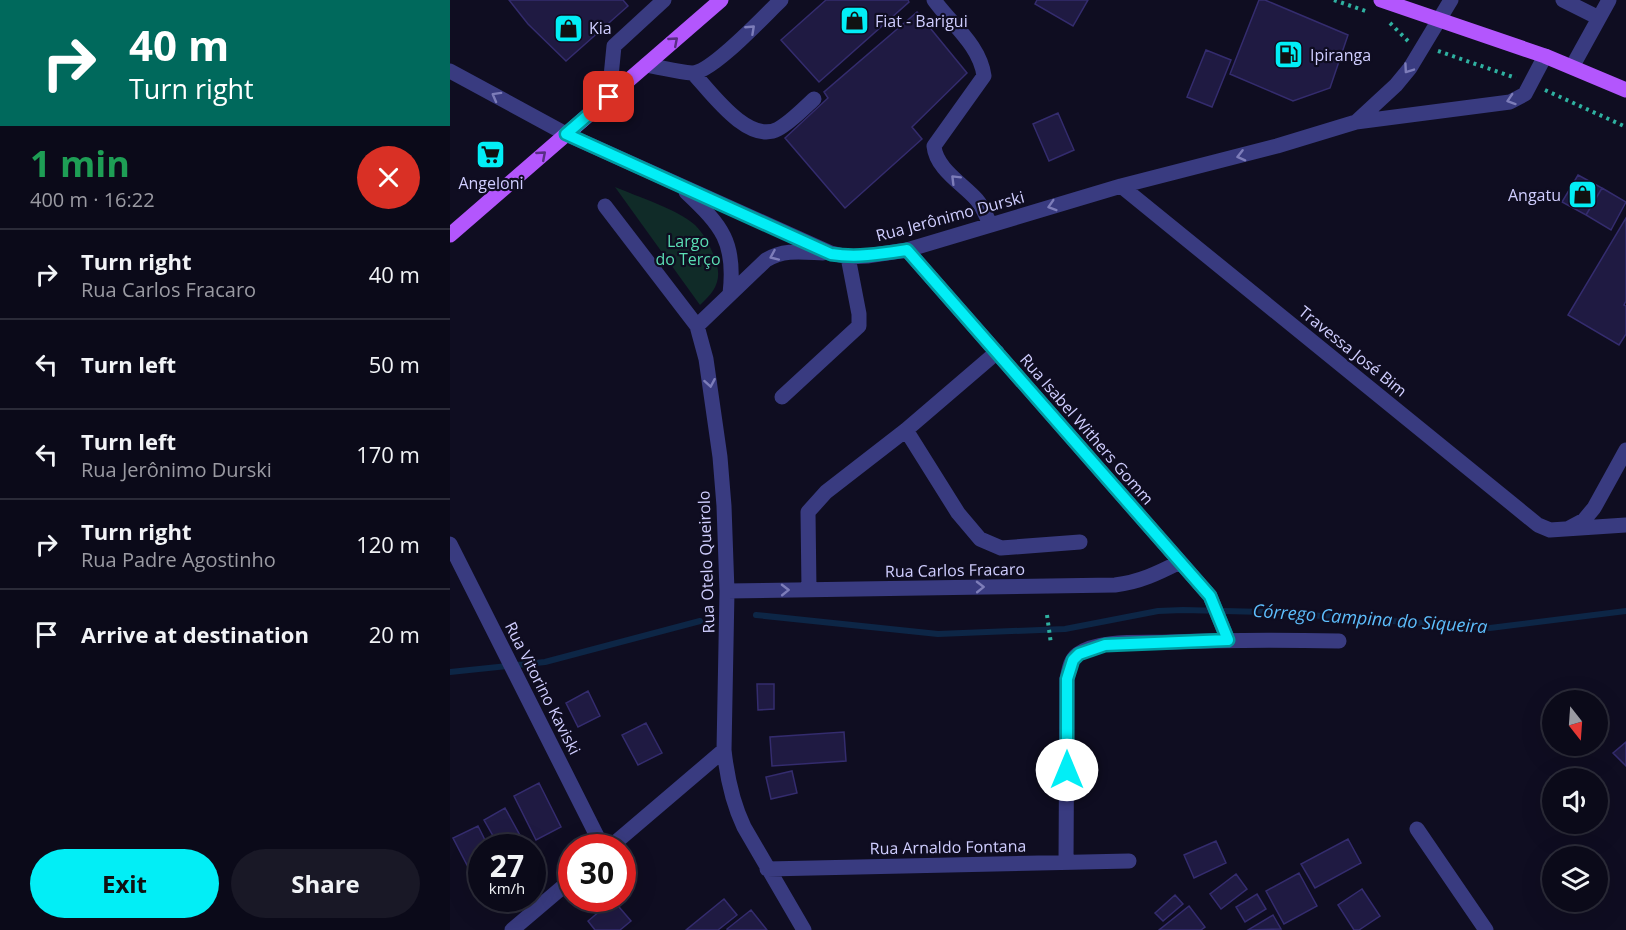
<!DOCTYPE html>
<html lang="en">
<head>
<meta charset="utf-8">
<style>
	body { margin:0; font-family:"Open Sans",sans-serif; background:#191826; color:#f1f3f6; height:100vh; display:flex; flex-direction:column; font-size:22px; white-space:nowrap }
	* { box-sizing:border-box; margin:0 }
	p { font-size:20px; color:#9a9aa2 }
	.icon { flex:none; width:33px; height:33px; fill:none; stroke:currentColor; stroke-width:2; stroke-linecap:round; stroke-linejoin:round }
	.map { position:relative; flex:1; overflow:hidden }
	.sheet { display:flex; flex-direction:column; background:#0b0a19; width:450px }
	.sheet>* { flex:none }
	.guide { background:#00695c; color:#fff; overflow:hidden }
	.needle { width:39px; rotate:163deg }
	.buttons { position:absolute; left:1092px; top:690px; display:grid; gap:12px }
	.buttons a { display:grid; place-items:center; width:66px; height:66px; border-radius:50%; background:#0b0a19; box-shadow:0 6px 24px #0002,0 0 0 2px #2b2b38; font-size:30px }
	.speed { position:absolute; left:18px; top:834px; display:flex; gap:12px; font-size:30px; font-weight:700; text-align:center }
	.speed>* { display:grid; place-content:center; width:78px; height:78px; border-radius:50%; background:#0b0a19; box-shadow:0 6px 24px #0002,0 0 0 2px #2b2b38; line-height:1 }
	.speed small { font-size:15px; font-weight:400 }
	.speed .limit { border:9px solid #d22; background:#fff; color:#111 }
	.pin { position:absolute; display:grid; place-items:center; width:51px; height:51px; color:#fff; margin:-26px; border-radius:12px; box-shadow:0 3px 9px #0006 }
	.me { position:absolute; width:66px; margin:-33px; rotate:0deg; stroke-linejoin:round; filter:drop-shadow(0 0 4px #0008) }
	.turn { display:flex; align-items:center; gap:21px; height:126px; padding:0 30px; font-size:27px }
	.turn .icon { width:78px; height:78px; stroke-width:2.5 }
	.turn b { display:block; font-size:42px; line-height:51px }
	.round { display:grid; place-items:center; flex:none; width:63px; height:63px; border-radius:32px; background:#191826 }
	.overview { display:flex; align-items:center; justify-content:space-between; height:102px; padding:0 30px }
	h1 { font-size:36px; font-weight:700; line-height:45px; color:#1e9e55 }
	.primary-button { display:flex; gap:12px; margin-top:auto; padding:12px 30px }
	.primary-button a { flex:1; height:69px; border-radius:36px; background:#02eef6; color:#111; font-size:24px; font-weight:700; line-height:69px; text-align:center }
	.primary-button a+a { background:#191826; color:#f1f3f6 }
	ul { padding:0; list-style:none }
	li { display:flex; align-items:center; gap:18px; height:90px; padding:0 30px; border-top:2px solid #2b2b38 }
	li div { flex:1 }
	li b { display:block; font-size:22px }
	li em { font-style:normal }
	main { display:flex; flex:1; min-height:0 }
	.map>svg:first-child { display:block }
	.green { fill:#102b28 }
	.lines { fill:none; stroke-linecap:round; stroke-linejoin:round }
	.stream { stroke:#0d2646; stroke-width:6 }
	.building { fill:#1f1a42; stroke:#342c6e; stroke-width:1.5 }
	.path { stroke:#2fb1a1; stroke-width:4; stroke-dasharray:3 4.5; stroke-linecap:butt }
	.minor { stroke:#393b80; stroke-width:15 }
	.major { stroke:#b356fd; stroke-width:15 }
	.oneway { stroke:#7d7db9 }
	.oneway2 { stroke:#592e84 }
	.route-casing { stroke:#019ba0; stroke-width:15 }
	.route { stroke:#02eef6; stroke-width:10 }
	.labels { text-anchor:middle; stroke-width:4.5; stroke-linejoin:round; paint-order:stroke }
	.poi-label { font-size:16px; fill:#d0ceff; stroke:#0f0d21; text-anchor:start }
	.street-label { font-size:16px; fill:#d0ceff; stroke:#0f0d21 }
	.park-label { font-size:16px; fill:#5bdeb4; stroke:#0f0d21 }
	.water-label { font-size:18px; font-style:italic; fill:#5dbefd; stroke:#0f0d21 }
</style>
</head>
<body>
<main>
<section class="sheet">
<div class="guide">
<div class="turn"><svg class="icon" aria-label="right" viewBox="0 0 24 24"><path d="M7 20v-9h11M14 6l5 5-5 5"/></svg><div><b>40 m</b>Turn right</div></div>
</div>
<div class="overview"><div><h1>1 min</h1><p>400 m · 16:22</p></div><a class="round" style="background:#d93025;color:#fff"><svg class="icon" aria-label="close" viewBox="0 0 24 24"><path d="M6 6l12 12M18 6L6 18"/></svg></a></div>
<ul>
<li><svg class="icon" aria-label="right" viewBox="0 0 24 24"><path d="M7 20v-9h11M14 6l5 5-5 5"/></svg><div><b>Turn right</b><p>Rua Carlos Fracaro</p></div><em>40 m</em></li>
<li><svg class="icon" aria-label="left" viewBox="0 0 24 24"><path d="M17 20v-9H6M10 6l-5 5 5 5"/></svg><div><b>Turn left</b></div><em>50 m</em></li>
<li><svg class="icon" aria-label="left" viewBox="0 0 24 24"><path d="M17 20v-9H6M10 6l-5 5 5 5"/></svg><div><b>Turn left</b><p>Rua Jerônimo Durski</p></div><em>170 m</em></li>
<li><svg class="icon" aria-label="right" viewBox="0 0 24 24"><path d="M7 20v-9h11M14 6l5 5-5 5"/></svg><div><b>Turn right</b><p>Rua Padre Agostinho</p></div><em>120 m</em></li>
<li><svg class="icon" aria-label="arrive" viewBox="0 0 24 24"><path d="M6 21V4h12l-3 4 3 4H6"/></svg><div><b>Arrive at destination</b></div><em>20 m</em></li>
</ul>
<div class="primary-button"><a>Exit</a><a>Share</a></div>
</section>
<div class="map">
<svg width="1176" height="930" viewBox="0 0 1176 930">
	<rect width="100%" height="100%" fill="#0f0d21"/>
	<!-- green -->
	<path class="green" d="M 165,187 C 186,196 229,210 245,225 C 254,234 259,244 264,256 C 273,278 267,290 250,305 Z"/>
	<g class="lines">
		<!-- stream -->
		<path class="stream" d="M 306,615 L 488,634 L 615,629 L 708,611 L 733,610 L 815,612 L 1040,628 L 1176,611
			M 0,672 L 95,662 L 250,621"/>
	</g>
	<!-- building -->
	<path class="building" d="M 59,0 L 173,0 L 178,6 L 116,61 L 78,24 Z
		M 376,0 L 458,0 L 459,2 L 369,82 L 331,40 Z
		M 587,0 L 638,0 L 623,26 L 585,4 Z
		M 809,0 L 815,0 L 898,35 L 880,88 L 843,101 L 780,74 Z
		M 467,12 L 517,73 L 462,127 L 472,139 L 395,208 L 335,138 L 378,98 L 374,92 Z
		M 756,50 L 781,60 L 762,107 L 737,97 Z
		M 608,113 L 624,150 L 599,161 L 583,124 Z
		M 1128,175 L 1152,188 L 1136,215 L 1112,202 Z
		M 1152,188 L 1176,202 L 1161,230 L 1136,215 Z
		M 1176,218 L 1176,301 L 1174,305 L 1176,306 L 1176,334 L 1169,345 L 1118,315 Z
		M 307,684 L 324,684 L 324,709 L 308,710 Z
		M 138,691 L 150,716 L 128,727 L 116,703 Z
		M 196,723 L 212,753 L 188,765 L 172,735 Z
		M 394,732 L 396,761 L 322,766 L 320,737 Z
		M 1176,742 L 1176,766 L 1163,753 Z
		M 342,771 L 347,793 L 321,799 L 316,777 Z
		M 89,783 L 111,827 L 86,840 L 64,796 Z
		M 55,808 L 77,848 L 50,848 L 34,820 Z
		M 28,826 L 39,848 L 32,848 L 32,894 L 3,838 Z
		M 898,839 L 911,863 L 865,888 L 851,864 Z
		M 766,841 L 776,863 L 744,878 L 734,855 Z
		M 849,873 L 867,906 L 834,924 L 816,891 Z
		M 786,874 L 797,889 L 771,909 L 760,894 Z
		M 912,889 L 930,916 L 909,930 L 904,930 L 888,905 Z
		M 807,894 L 816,909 L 795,922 L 786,907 Z
		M 725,895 L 733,904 L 713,921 L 705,913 Z
		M 274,899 L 287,915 L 268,930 L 236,930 Z
		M 163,900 L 181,921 L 170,930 L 145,930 L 138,921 Z
		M 739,906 L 755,927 L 751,930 L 709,930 Z
		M 301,910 L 317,930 L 277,930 L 277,929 Z
		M 823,915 L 831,929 L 798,930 Z"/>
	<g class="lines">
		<!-- path -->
		<path class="path" d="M 884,0 L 918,12
			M 940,23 L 958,41
			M 988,51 L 1066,78
			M 1095,90 L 1176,127
			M 597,615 L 601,644"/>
		<!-- minor -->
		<path class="minor" d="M 484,0 C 501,24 530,45 534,76 L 484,146 C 486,169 513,184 527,200 C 533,207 536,217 541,225
			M 1113,0 L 1149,18
			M 196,65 C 210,67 227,72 242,73 C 262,73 314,16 331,0
			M 1122,67 L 1159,0
			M 0,71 L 116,134 L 381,253 L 398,257 L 417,256 L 457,250 L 671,186 L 827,146 L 906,122 L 946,85 L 960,68 L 1001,0
			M 243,73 C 260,91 298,145 328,129 C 341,122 353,109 364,99
			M 159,97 L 164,46 L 214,0
			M 906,122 L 1060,102 L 1075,94 L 1095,56
			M 671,186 L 1088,525 L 1100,530 L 1176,525
			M 236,192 C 272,226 286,242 280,294
			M 155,206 L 247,326 L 256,359 L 270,457 L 274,506 L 277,591 L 274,750 C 277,777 282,802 294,827 L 354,930
			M 457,250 L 760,596 L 778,640
			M 247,326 L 316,260 C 334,249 352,252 373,253
			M 332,397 L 409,326 L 409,314 L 398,257
			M 456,430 L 508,513 L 530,539 L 551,548 L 630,542
			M 1119,528 L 1134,520 L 1144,508 L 1176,450
			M 0,544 L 153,848
			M 359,590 L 358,512 L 376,492 L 456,430 L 547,352
			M 277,591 L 665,585 C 690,582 708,573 730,562
			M 967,829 L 1036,930
			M 159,848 L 274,750
			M 616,862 L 617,679 C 619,670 620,660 628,654 C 649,639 693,643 719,642 C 775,640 832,640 889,641
			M 317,869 L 679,861
			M 62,930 L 122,879"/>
		<!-- major -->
		<path class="major" d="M 931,0 L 1095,56 L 1176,90
			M 0,235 L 271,0"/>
	</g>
	<!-- one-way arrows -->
	<defs><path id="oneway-chevron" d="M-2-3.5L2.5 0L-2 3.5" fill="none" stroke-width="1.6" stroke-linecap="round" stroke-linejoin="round" transform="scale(1.5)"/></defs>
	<g class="oneway">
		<use href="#oneway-chevron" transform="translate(301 29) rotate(-43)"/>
		<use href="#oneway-chevron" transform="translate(958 69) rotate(125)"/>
		<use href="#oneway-chevron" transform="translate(46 96) rotate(-151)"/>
		<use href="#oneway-chevron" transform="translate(1061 100) rotate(162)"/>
		<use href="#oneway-chevron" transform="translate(791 156) rotate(166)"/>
		<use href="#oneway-chevron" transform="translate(505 179) rotate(-135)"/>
		<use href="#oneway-chevron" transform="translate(602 206) rotate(163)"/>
		<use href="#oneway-chevron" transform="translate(324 256) rotate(156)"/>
		<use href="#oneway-chevron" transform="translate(260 383) rotate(80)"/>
		<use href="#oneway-chevron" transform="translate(530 587) rotate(-1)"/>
		<use href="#oneway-chevron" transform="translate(335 590) rotate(-1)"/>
	</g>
	<g class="oneway2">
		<use href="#oneway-chevron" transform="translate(224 41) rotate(-41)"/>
		<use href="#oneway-chevron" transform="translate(92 155) rotate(-41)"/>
	</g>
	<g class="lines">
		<defs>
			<path id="route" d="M 159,97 L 116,134 L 381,254 C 407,258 431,254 457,250 L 760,596 L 778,640 L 655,645 L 629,654 L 623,660 L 617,679 L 617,770"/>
		</defs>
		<!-- route casing -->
		<use href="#route" class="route-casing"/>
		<!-- route -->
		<use href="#route" class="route"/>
	</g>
	<!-- icons -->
	<defs>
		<symbol id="shop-square" viewBox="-11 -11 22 22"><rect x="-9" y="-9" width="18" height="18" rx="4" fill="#02eef6" stroke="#0f0d21"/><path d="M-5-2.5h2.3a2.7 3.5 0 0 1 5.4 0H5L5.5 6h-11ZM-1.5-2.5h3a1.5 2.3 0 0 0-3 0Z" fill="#111"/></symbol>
		<symbol id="fuel-square" viewBox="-11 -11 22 22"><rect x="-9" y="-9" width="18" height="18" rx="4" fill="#02eef6" stroke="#0f0d21"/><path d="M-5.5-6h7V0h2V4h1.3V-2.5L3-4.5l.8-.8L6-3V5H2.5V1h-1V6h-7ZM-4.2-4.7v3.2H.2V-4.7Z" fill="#111"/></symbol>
		<symbol id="supermarket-square" viewBox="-11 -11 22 22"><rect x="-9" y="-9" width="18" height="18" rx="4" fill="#02eef6" stroke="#0f0d21"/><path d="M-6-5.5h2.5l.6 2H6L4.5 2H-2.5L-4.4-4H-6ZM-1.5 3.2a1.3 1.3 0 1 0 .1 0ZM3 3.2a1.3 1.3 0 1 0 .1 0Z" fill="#111"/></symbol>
	</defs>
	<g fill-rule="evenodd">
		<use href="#shop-square" x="388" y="4" width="33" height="33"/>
		<use href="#shop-square" x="102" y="12" width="33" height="33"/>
		<use href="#fuel-square" x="822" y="38" width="33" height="33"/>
		<use href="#supermarket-square" x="24" y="138" width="33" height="33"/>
		<use href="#shop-square" x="1116" y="178" width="33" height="33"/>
	</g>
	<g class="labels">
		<!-- poi labels -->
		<g class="poi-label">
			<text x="425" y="27">Fiat - Barigui</text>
			<text x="139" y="34">Kia</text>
			<text x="860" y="61">Ipiranga</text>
			<text x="41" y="189" text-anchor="middle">Angeloni</text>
			<text x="1111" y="201" text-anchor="end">Angatu</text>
		</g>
		<!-- street labels -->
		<g class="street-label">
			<text transform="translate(500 216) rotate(-15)" y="6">Rua Jerônimo Durski</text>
			<text transform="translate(903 351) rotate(39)" y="6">Travessa José Bim</text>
			<text transform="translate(637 429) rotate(49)" y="6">Rua Isabel Withers Gomm</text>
			<text transform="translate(256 562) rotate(-92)" y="6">Rua Otelo Queirolo</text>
			<text transform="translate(505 570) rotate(-1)" y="6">Rua Carlos Fracaro</text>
			<text transform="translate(93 688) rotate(63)" y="6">Rua Vitorino Kaviski</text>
			<text transform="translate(498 847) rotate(-1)" y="6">Rua Arnaldo Fontana</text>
		</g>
		<!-- park labels -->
		<g class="park-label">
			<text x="238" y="247">Largo<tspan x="238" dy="18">do Terço</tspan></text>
		</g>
		<!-- water labels -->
		<g class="water-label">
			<text transform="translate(920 619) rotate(4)" y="6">Córrego Campina do Siqueira</text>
		</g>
	</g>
</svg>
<div class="buttons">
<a><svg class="needle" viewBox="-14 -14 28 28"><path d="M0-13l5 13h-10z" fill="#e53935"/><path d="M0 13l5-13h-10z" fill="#9a9aa2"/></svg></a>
<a><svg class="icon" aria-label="sound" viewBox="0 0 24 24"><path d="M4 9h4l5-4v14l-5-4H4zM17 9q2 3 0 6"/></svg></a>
<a><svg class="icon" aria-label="layers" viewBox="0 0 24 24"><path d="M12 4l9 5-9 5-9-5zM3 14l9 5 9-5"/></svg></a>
</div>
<div class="speed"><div>27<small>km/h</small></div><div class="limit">30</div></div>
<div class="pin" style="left:159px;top:97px;background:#d93025"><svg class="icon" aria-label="arrive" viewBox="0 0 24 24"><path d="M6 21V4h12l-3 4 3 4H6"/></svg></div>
<svg class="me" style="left:617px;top:770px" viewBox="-20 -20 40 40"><circle r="19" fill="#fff"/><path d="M0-13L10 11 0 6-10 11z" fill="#02eef6"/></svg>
</div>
</main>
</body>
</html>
